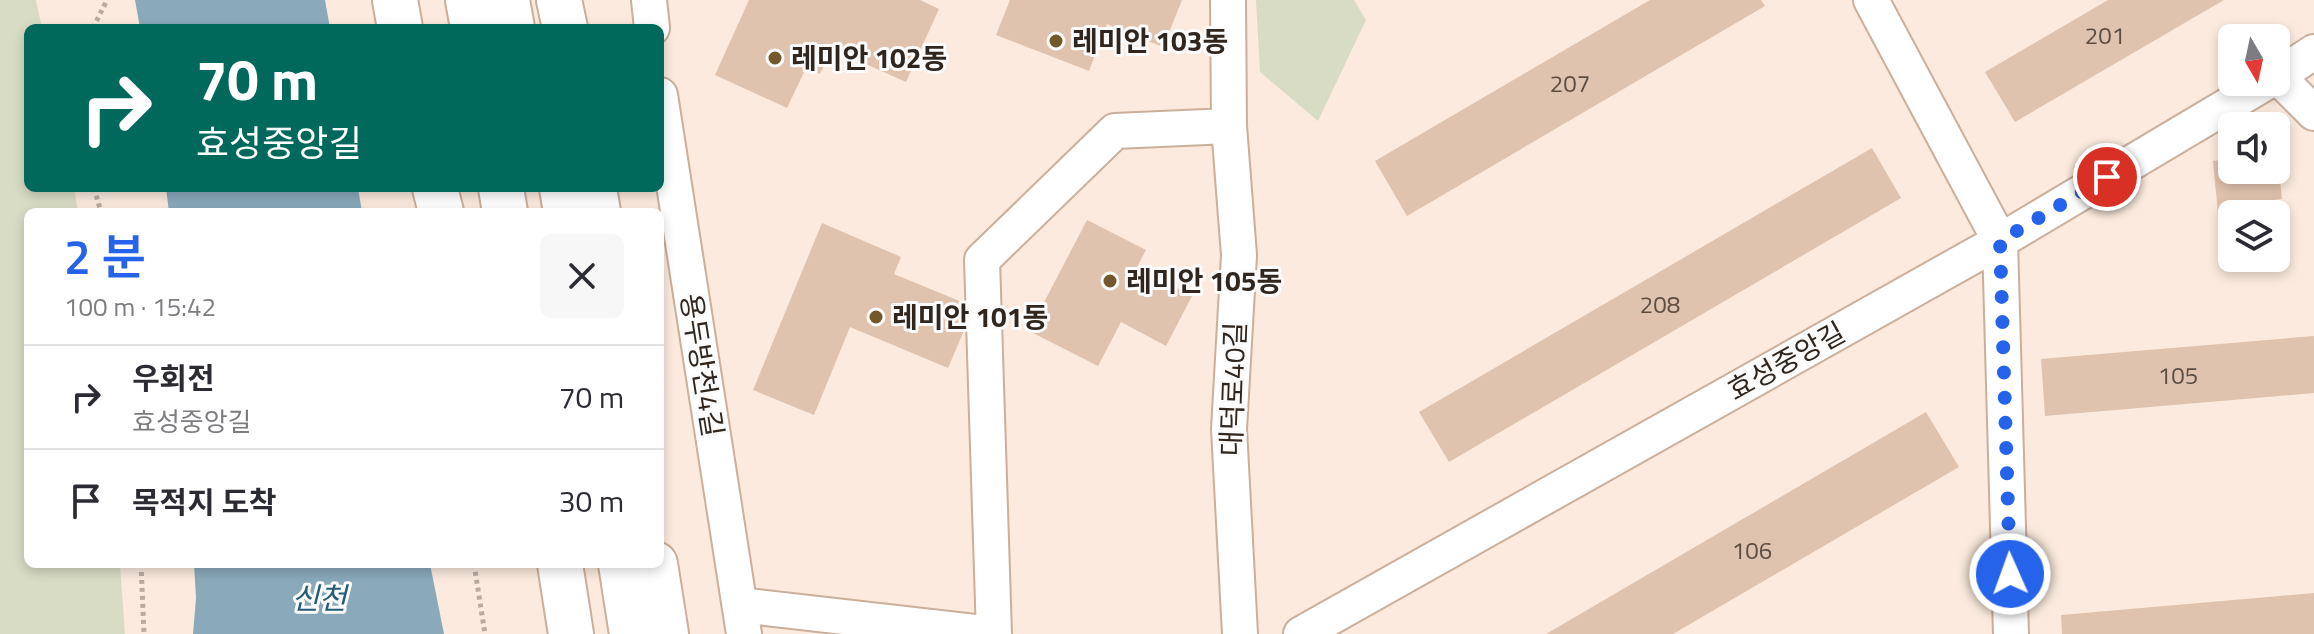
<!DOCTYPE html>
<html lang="ko">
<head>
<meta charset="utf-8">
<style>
	body { margin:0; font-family:"Titillium Web","Noto Sans KR",sans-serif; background:#f7f7f7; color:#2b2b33; height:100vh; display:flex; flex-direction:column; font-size:30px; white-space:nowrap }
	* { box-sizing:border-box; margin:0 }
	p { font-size:26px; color:#7c7c81 }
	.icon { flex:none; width:44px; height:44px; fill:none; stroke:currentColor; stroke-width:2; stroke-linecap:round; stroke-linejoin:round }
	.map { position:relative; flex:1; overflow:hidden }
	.panel { position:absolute; left:24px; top:208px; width:640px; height:360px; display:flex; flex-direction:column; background:#fff; border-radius:12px; box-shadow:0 4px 12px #0003 }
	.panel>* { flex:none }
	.guide { position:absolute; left:24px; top:24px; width:640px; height:168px; border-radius:12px; box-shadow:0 4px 12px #0003; background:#00695c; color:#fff; overflow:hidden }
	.needle { width:52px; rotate:171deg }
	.buttons { position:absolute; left:2218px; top:24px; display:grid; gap:16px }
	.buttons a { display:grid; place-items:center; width:72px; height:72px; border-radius:12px; background:#fff; box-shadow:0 4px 12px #0003; font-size:40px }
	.pin { position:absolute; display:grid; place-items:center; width:68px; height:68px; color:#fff; margin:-34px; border:4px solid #fff; border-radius:50%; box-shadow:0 2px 8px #0007 }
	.me { position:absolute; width:88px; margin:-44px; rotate:358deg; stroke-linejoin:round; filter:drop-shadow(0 0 6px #0008) }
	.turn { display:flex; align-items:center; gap:28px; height:168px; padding:0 40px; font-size:36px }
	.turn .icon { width:104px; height:104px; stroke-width:2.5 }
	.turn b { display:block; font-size:56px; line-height:68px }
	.round { display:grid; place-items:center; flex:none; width:84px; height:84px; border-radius:12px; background:#f7f7f7 }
	.summary { display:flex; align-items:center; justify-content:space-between; height:136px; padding:0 40px }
	h1 { font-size:48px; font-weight:600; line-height:60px; color:#2563eb }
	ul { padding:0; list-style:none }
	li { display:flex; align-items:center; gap:24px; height:104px; padding:0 40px; border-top:2px solid #e1e1e2 }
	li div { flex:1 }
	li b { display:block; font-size:30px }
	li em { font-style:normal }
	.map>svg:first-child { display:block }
	.green { fill:#d9dcc5 }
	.water { fill:#8aa9bb }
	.building { fill:#e0c3ae }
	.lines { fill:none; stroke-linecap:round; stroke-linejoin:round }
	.minor-casing { stroke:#caaf9b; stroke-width:38 }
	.highway-casing { stroke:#caaf9b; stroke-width:48 }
	.path { stroke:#baaba0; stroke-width:5; stroke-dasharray:4 4; stroke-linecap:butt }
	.minor { stroke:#fff; stroke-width:34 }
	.highway { stroke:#fff; stroke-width:44 }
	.route { stroke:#2563eb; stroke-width:14; stroke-dasharray:0 25.2 }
	.poi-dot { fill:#73582b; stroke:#fbfbfb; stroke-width:3 }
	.labels { text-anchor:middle; stroke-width:6; stroke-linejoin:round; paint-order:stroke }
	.number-label { font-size:24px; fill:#5c4d42 }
	.poi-label { font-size:28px; font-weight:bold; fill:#30261e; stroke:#fbfbfb; text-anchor:start }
	.street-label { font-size:28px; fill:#30261e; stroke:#fbfbfb }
	.water-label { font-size:30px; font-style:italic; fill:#245c78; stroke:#fbfbfb }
</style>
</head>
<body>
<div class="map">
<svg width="2314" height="634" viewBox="0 0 2314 634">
	<rect width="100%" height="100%" fill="#fbeadd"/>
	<!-- green -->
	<path class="green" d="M 0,0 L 36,0 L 42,28 L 28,28 L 28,188 L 74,188 L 78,212 L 28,212 L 28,564 L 120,564 L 125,634 L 0,634 Z
		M 1256,0 L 1354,0 L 1366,20 L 1318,121 L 1260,72 Z"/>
	<!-- water -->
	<path class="water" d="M 135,0 L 325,0 L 330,28 L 140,28 Z
		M 166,188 L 358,188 L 362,212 L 169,212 Z
		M 194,564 L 430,564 L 444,634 L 193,634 L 196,598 Z"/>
	<!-- building -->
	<path class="building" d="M 749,0 L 920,0 L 939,9 L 906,82 L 832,49 L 820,74 L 806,68 L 787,108 L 715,75 Z
		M 1010,0 L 1182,0 L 1163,47 L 1107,24 L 1089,71 L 996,35 Z
		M 1650,0 L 1761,0 L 1765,6 L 1407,216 L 1375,161 Z
		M 2108,0 L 2224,0 L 2015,122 L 1985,72 Z
		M 1872,148 L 1901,198 L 1449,462 L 1419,412 Z
		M 2232,158 L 2232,170 L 2279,170 L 2282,199 L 2266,201 L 2266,209 L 2218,214 L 2213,161 Z
		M 1087,220 L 1146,250 L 1137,267 L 1192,296 L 1166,346 L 1121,322 L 1098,366 L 1029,331 Z
		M 822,223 L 901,257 L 894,274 L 974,307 L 948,368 L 850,327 L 814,415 L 753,390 Z
		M 2314,336 L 2314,393 L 2045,416 L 2041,359 Z
		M 1926,412 L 1959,467 L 1673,634 L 1546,634 Z
		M 2314,593 L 2314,634 L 2062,634 L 2061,615 Z"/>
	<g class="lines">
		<defs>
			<path id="minor" d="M 649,0 L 652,28
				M 1228,0 L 1229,126 L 1239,255 L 1229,429 L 1240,634
				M 1871,0 L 2000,241 L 2011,634
				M 2277,76 L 2314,113
				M 2276,77 L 2314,52
				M 660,95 L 744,634
				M 740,605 L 992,634
				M 994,634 L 982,260 L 1115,131 L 1229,126
				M 1301,634 L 2000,241 L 2267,82"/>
			<path id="highway" d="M 395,0 L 400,28
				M 468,0 L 473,28
				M 507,0 L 512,28
				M 559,0 L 565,28
				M 435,188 L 441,212
				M 501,188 L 505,212
				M 562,188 L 566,212
				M 594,188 L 598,212
				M 560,564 L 571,634
				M 621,564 L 632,634
				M 655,564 L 666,634"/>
		</defs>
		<!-- minor casing -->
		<use href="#minor" class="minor-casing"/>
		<!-- highway casing -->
		<use href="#highway" class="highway-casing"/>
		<!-- path -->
		<path class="path" d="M 93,28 L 107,0
			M 94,188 L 101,212
			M 141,564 L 144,634
			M 474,564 L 485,634"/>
		<!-- minor -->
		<use href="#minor" class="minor"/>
		<!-- highway -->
		<use href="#highway" class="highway"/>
	</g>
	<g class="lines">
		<!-- route -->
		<path class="route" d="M 2010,574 L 2000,241 L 2107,177"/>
	</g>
	<!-- markers -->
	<g class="poi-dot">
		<circle cx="1056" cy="41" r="8"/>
		<circle cx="775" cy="58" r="8"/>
		<circle cx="1110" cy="281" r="8"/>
		<circle cx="876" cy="317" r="8"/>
	</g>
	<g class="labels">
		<!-- number labels -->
		<g class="number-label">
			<text x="2105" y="44">201</text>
			<text x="1570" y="92">207</text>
			<text x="1660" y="313">208</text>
			<text x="2178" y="384">105</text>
			<text x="1752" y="559">106</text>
		</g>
		<!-- poi labels -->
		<g class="poi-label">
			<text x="1072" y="51">레미안 103동</text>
			<text x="791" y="68">레미안 102동</text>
			<text x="1126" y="291">레미안 105동</text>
			<text x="892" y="327">레미안 101동</text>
		</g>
		<!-- street labels -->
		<g class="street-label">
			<text transform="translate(1786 361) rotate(-29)" y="10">효성중앙길</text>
			<text transform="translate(702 365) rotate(81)" y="10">용두방천4길</text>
			<text transform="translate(1233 389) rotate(-88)" y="10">대덕로40길</text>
		</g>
		<!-- water labels -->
		<g class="water-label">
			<text x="319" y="609">신천</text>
		</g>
	</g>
</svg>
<div class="buttons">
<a><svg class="needle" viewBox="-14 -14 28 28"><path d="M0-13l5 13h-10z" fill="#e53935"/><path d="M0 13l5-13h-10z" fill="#7c7c81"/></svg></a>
<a><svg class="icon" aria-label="sound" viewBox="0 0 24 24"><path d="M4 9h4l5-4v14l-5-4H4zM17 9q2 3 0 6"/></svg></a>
<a><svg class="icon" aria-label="layers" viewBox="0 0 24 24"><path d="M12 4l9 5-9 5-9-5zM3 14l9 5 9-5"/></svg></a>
</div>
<div class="pin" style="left:2107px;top:177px;background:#d93025"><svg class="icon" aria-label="arrive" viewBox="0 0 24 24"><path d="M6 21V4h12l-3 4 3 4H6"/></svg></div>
<svg class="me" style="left:2010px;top:574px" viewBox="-20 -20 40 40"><circle r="17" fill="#2563eb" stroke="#fff" stroke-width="3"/><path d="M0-11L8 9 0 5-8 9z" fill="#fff"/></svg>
<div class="guide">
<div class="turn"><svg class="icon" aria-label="right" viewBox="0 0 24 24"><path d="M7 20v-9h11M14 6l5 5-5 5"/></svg><div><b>70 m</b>효성중앙길</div></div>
</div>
<section class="panel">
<div class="summary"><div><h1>2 분</h1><p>100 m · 15:42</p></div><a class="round"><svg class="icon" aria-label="close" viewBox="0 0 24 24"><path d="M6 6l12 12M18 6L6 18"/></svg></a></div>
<ul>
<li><svg class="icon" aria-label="right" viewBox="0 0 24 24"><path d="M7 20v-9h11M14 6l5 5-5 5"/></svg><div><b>우회전</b><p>효성중앙길</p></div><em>70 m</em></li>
<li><svg class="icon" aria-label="arrive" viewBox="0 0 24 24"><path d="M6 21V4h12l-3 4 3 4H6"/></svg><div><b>목적지 도착</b></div><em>30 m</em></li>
</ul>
</section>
</div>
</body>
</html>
